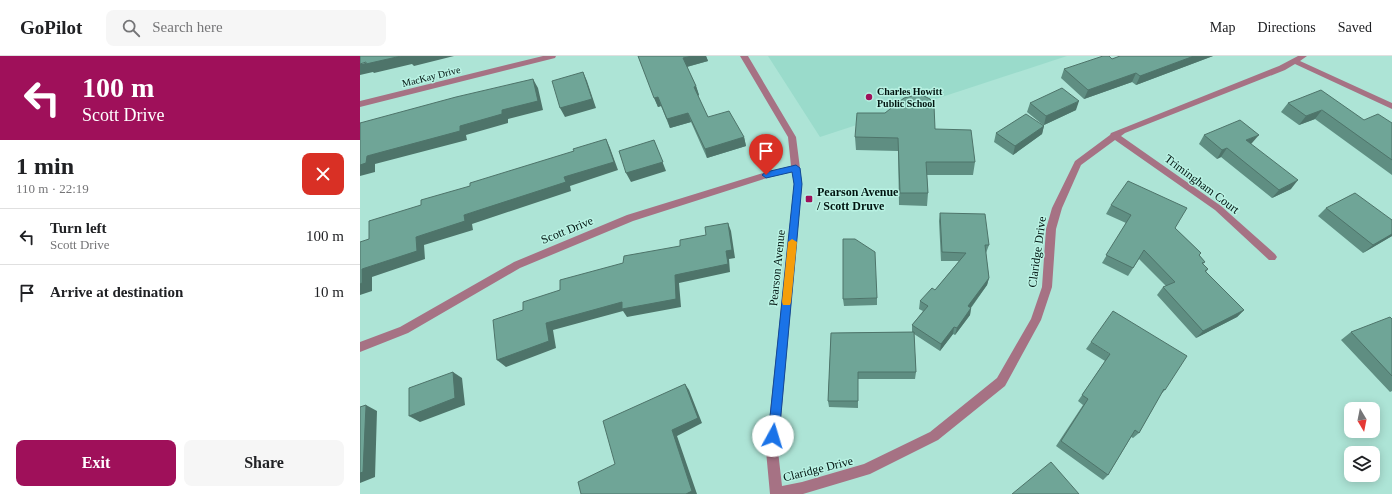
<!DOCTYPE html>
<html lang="en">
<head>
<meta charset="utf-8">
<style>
	body { margin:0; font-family:"Times New Roman",serif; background:#f6f6f6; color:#202124; height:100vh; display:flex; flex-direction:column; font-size:15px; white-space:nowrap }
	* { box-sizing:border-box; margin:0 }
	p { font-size:13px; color:#757577 }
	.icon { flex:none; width:22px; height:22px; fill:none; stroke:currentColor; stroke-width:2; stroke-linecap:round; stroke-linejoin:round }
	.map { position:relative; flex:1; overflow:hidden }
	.drawer { display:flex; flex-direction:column; background:#fff; width:360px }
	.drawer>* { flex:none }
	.top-card { background:#9f105a; color:#fff; overflow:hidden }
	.needle { width:26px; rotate:170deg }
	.controls { position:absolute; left:984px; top:346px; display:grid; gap:8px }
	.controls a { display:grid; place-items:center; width:36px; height:36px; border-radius:8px; background:#fff; box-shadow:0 2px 10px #0003; font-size:20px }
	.pin { position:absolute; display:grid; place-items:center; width:34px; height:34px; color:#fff; margin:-41px -17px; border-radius:50% 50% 50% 0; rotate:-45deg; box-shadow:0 0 4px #0007 }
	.pin .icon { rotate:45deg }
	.me { position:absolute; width:44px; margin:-22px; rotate:6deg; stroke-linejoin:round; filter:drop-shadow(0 0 3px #0008) }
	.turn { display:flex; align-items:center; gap:14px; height:84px; padding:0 16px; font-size:18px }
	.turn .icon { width:52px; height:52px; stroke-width:2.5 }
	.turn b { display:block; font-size:28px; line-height:34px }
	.round { display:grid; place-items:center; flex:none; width:42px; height:42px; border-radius:8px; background:#f6f6f6 }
	.overview { display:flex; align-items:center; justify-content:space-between; height:68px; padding:0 16px }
	h1 { font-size:24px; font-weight:700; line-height:30px }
	.button { display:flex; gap:8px; margin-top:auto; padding:8px 16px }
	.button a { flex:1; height:46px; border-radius:8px; background:#9f105a; color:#fff; font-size:16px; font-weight:700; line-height:46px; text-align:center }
	.button a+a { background:#f6f6f6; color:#202124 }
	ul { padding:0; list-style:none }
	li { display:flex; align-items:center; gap:12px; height:56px; padding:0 16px; border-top:1px solid #e0e0e0 }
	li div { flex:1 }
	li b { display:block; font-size:15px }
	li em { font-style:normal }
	header { display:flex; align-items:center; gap:24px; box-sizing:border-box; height:56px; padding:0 20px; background:#fff; border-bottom:1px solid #e0e0e0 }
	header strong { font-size:19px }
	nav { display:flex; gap:22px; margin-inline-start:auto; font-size:14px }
	.search { width:280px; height:36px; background:#f6f6f6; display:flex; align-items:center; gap:10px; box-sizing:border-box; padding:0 14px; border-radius:8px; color:#757577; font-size:15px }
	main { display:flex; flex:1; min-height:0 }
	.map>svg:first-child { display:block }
	.built { fill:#9adbcb }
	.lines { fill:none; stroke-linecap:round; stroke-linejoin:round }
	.minor { fill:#a67284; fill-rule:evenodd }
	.wall { fill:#5f8e82 }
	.shaded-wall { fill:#4e746a }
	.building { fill:#6fa597; stroke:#4e746a }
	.route { fill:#1a73e8; stroke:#114b97 }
	.slow { fill:#f59e0b }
	.poi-dot { fill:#9f105a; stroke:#b9f2e3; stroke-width:1.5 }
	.labels { text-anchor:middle; stroke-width:3; stroke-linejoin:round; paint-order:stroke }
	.far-street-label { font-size:10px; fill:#011410; stroke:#b9f2e3 }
	.far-poi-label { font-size:10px; font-weight:bold; fill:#011410; stroke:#b9f2e3; text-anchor:start }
	.street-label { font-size:12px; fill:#011410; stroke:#b9f2e3 }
	.poi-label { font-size:12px; font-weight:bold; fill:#011410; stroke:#b9f2e3; text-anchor:start }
</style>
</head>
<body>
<header>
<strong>GoPilot</strong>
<div class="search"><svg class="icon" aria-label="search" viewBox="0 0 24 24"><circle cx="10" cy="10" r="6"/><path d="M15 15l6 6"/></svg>Search here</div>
<nav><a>Map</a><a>Directions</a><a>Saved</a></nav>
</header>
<main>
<section class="drawer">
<div class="top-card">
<div class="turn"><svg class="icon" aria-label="left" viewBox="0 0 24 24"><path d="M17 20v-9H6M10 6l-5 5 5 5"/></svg><div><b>100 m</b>Scott Drive</div></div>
</div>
<div class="overview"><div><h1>1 min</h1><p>110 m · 22:19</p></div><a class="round" style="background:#d93025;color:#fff"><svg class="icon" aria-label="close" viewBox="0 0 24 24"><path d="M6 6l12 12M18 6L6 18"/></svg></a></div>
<ul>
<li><svg class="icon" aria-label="left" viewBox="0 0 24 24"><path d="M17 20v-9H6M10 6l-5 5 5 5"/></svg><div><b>Turn left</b><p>Scott Drive</p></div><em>100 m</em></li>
<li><svg class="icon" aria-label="arrive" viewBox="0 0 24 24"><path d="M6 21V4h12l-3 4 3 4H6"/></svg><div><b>Arrive at destination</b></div><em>10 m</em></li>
</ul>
<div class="button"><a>Exit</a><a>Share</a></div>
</section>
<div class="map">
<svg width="1032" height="438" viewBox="0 0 1032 438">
	<rect width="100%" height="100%" fill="#ade4d6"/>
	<!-- built -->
	<path class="built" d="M 408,0 L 707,0 L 460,81 Z"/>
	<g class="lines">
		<!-- minor -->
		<path class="minor" d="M 183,0 L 196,0 L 195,2 L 0,51 L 0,45 Z
			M 380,0 L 388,0 L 436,81 L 442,128 L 418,395 L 422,430 L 442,426 L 504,408 L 570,376 L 637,322 L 671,263 L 682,231 L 686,173 L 692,152 L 715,105 L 750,79 L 751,77 L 919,10 L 938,0 L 947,0 L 940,5 L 1032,47 L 1032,53 L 935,8 L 925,14 L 765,77 L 761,80 L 861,150 L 915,198 L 917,201 L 915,204 L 909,204 L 855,154 L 755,84 L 721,109 L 702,152 L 696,173 L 692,231 L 681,264 L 645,330 L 578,384 L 510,418 L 443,438 L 410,438 L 406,395 L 434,128 L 432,116 L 407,122 L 273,165 L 160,212 L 48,277 L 0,296 L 0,286 L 40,271 L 154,206 L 267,159 L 403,117 L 431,110 L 428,81 Z"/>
	</g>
	<!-- wall -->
	<path class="wall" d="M 278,0 L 346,0 L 348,5 L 327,11 L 336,30 L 339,39 L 338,40 L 348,61 L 384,81 L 386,90 L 347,102 L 331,66 L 310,72 L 301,50 L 298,51 Z
		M 760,0 L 853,0 L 776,29 L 772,26 L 724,43 L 701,22 L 704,13 L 752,3 Z
		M 670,47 L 716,54 L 684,69 L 682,78 L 653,99 L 634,86 L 636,77 L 683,69 L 667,56 Z
		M 928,47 L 1004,64 L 1032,67 L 1032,119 L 955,63 L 939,69 L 921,56 Z
		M 575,73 L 615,106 L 613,119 L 567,119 L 568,137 L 567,150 L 539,149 L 538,95 L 496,94 L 495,81 Z
		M 844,79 L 892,87 L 891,88 L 931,133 L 912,142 L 861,101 L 857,103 L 839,88 Z
		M 751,149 L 815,172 L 841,197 L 839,199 L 845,206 L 843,208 L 848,213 L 846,216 L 884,254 L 877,261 L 836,282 L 797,239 L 803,231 L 806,230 L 779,203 L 768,220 L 742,207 L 766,167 L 746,158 Z
		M 966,152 L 1032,164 L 1032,180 L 1003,197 L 958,160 Z
		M 580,157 L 629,189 L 626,197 L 629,222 L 627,229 L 611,252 L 610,259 L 595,279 L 593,278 L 580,295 L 554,278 L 556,316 L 555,323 L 498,323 L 498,352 L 469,351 L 468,345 L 471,277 L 552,276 L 552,269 L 563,255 L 559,253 L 560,245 L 575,234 L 599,205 L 581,205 L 579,165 Z
		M 517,242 L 517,249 L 484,250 L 483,243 Z
		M 1032,263 L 1032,335 L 1030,336 L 981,284 L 991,276 Z
		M 731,286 L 805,334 L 801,338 L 779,377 L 773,382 L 771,381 L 748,419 L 743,424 L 696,390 L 723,349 L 718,345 L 745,305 L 726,293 Z"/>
	<!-- shaded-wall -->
	<path class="shaded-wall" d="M 41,0 L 94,0 L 54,10 L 52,8 L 14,17 L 13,16 L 0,19 L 0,8 Z
		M 332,0 L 346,0 L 348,5 L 326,11 L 323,2 Z
		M 834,0 L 853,0 L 776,29 L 780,20 Z
		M 223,16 L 227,25 L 236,52 L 205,61 L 200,52 Z
		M 776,17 L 772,26 L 724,43 L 728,34 Z
		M 173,23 L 178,32 L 183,54 L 148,63 L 148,67 L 106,79 L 107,84 L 15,108 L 15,116 L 0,120 L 0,109 L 7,100 L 142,54 Z
		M 336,30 L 339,39 L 337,40 L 334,31 Z
		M 298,41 L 301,50 L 298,51 L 294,42 Z
		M 719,45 L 716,54 L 684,69 L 686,60 Z
		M 962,54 L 955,63 L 939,69 L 946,60 Z
		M 328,57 L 331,66 L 310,72 L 307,63 Z
		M 684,70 L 682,78 L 653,99 L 655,90 Z
		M 899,79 L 892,87 L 880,93 L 886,84 Z
		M 384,81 L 386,90 L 347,102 L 345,93 Z
		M 246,83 L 250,92 L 258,114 L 210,130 L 211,135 L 112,168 L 113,174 L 64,189 L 65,203 L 12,221 L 12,235 L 0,239 L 0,228 L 2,213 L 56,181 L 104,159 L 204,121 Z
		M 294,84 L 306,115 L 271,126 L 266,117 Z
		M 867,92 L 861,101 L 857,103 L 862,94 Z
		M 938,124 L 931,133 L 912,142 L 919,134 Z
		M 368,167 L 371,175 L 375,202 L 369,203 L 370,216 L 319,227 L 321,251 L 267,261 L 263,255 L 193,274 L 196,292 L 146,311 L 137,304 L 186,267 L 315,219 L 366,195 Z
		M 1032,178 L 1032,180 L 1003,197 L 1013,189 Z
		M 629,222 L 627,229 L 606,258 L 608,250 Z
		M 611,252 L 610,259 L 595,279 L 597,272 Z
		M 884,254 L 877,261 L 836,282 L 843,275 Z
		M 594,271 L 593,278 L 580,295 L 581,288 Z
		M 93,316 L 102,322 L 105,349 L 60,366 L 49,360 Z
		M 325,328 L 329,334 L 342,367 L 317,380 L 337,438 L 326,438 L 312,374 Z
		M 6,349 L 17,355 L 15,421 L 0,427 L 0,417 Z"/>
	<!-- building -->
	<path class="building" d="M 0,0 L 41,0 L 6,8 L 6,6 L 0,8 Z
		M 278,0 L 332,0 L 323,2 L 336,30 L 334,31 L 348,61 L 369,55 L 384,81 L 345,93 L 328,57 L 307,63 L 298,41 L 294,42 Z
		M 743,0 L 749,0 L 752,3 L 760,0 L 834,0 L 780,20 L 776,17 L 728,34 L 704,13 Z
		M 223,16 L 232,43 L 200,52 L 192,25 Z
		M 173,23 L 178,45 L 142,54 L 142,58 L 100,70 L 100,75 L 7,100 L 6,107 L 0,109 L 0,67 L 96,41 Z
		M 702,32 L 719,45 L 686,60 L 670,47 Z
		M 961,34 L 1004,64 L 1018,58 L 1032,67 L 1032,104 L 962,54 L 946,60 L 928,47 Z
		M 556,39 L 564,40 L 570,43 L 574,49 L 575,73 L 611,74 L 615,106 L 566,106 L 568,137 L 540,137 L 538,82 L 495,81 L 497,57 L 525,57 L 544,42 Z
		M 666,58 L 684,70 L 655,90 L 636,77 Z
		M 880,64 L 899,79 L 886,84 L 938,124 L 919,134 L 867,92 L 862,94 L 844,79 Z
		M 246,83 L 254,106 L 204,121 L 206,126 L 104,159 L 105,165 L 56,181 L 57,195 L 2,213 L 2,227 L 0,228 L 0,186 L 9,183 L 9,165 L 61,149 L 61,144 L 110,130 L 110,127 L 214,95 L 213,93 Z
		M 294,84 L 303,106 L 266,117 L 259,95 Z
		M 768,125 L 827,152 L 815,172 L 841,197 L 839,199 L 845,206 L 842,207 L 848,213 L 845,215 L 884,254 L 843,275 L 803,231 L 815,226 L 784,194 L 773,212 L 746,199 L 771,159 L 751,149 Z
		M 995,137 L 1032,164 L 1032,178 L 1013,189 L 966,152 Z
		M 580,157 L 625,158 L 629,189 L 625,189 L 629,222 L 608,250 L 611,252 L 597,272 L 594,271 L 581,288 L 552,269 L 568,250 L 560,245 L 572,232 L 575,234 L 606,197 L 582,196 Z
		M 368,167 L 372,194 L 366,195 L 368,208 L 315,219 L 316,243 L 262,253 L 262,246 L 186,267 L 189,285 L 137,304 L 133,264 L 163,254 L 163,246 L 200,234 L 200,224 L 263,207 L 264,200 L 320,190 L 320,184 L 346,179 L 345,171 Z
		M 483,183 L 495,183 L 515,196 L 517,242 L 483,243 Z
		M 753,255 L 827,300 L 805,334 L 804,333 L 779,377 L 775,374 L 748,419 L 701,385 L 728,343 L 722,339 L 750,298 L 731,286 Z
		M 1030,261 L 1032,263 L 1032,320 L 991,276 Z
		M 554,276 L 556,316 L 498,316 L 498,345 L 468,345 L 471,277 Z
		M 93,316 L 95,342 L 49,360 L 49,332 Z
		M 325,328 L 338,362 L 312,374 L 332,435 L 326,438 L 221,438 L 218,426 L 255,408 L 243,365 Z
		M 6,349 L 3,416 L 0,417 L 0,351 Z
		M 691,406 L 719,438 L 652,438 Z"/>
	<!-- route -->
	<path class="route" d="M 436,109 L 440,112 L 442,128 L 419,380 L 417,383 L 413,385 L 409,383 L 408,380 L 434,128 L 432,116 L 406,122 L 402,119 L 406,116 Z"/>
	<!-- slow -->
	<path class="slow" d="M 432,183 L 437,186 L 431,246 L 430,249 L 423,249 L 422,246 L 428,186 Z"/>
	<!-- markers -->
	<g class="poi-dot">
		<circle cx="509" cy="41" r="4"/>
		<rect x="445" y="139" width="8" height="8" rx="2"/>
	</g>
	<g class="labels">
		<!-- far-street labels -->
		<g class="far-street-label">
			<text transform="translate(71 20) rotate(-14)" y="4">MacKay Drive</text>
		</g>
		<!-- far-poi labels -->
		<g class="far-poi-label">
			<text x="517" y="39">Charles Howitt<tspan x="517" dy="12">Public School</tspan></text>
		</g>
		<!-- street labels -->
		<g class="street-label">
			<text transform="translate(842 128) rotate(37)" y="4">Trimingham Court</text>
			<text transform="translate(207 174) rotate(-22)" y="4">Scott Drive</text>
			<text transform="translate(677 196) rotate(-82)" y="4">Claridge Drive</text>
			<text transform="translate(417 212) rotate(-84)" y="4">Pearson Avenue</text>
			<text transform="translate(458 413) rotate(-14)" y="4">Claridge Drive</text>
		</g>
		<!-- poi labels -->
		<g class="poi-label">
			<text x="457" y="140">Pearson Avenue<tspan x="457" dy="14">/ Scott Druve</tspan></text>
		</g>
	</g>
</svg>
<div class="controls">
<a><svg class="needle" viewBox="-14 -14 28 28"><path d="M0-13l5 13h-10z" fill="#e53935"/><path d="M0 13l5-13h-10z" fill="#757577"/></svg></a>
<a><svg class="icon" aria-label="layers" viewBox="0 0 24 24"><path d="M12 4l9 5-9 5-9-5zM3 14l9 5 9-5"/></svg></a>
</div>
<div class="pin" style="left:406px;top:119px;background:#d93025"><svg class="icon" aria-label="arrive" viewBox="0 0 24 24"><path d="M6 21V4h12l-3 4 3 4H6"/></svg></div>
<svg class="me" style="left:413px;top:380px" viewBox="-20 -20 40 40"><circle r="19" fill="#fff"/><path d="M0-13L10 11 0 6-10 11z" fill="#1a73e8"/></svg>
</div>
</main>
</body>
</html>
